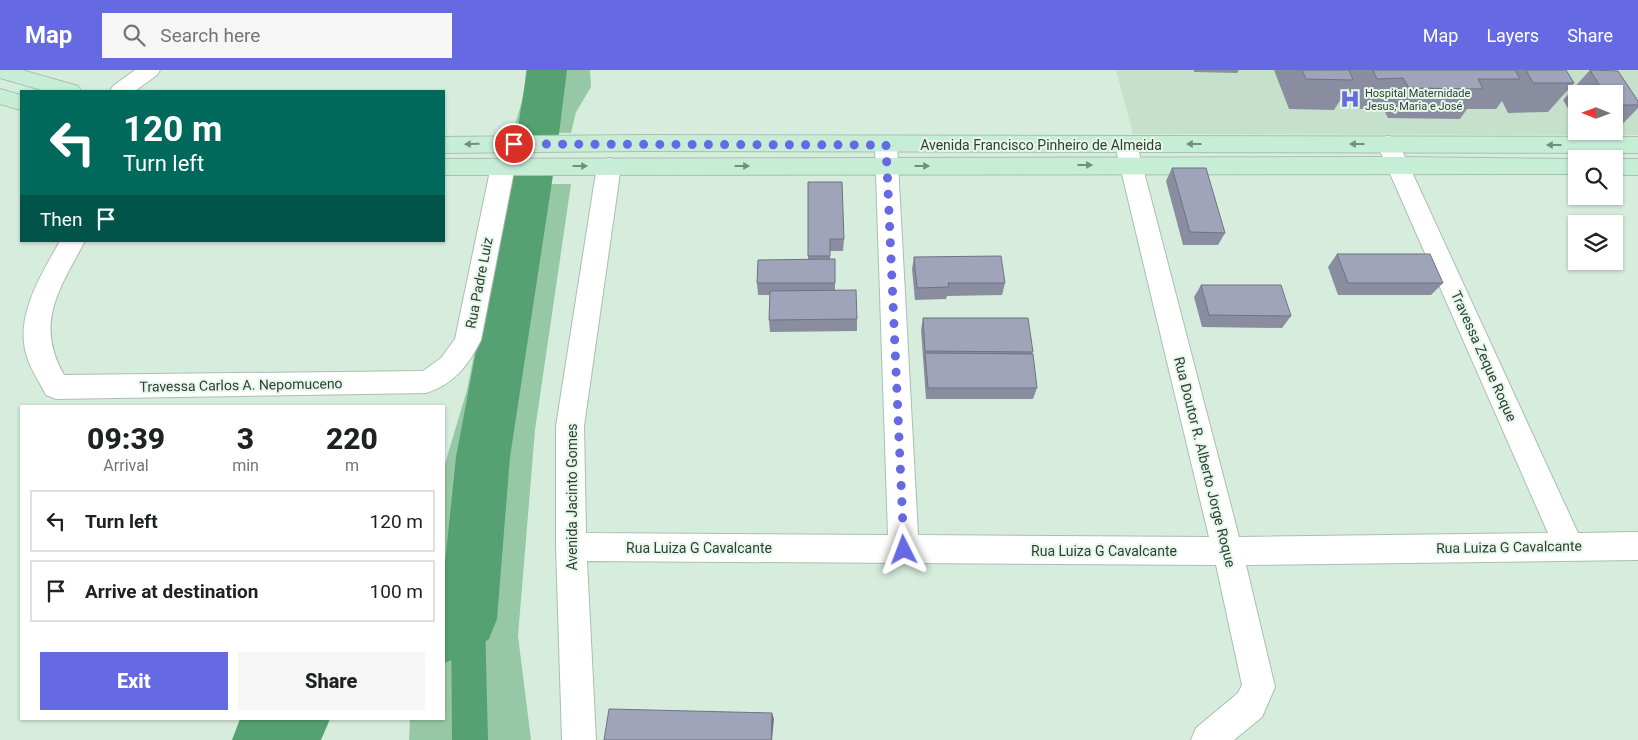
<!DOCTYPE html>
<html lang="en">
<head>
<meta charset="utf-8">
<style>
	body { margin:0; font-family:Roboto,sans-serif; background:#f6f6f6; color:#202124; height:100vh; display:flex; flex-direction:column; font-size:19px; white-space:nowrap }
	* { box-sizing:border-box; margin:0 }
	p { font-size:16px; color:#757577 }
	.icon { flex:none; width:28px; height:28px; fill:none; stroke:currentColor; stroke-width:2; stroke-linecap:round; stroke-linejoin:round }
	.map { position:relative; flex:1; overflow:hidden }
	.side { position:absolute; left:20px; top:335px; width:425px; height:315px; display:flex; flex-direction:column; background:#fff; border-radius:0px; box-shadow:0 1px 4px #0004 }
	.side>* { flex:none }
	.banner { position:absolute; left:20px; top:20px; width:425px; height:152px; border-radius:0px; box-shadow:0 1px 4px #0004; background:#00695c; color:#fff; overflow:hidden }
	.needle { width:32px; rotate:271deg }
	.buttons { position:absolute; left:1568px; top:15px; display:grid; gap:10px }
	.buttons a { display:grid; place-items:center; width:55px; height:55px; border-radius:0px; background:#fff; box-shadow:0 1px 4px #0004; font-size:25px }
	.pin { position:absolute; display:grid; place-items:center; width:42px; height:42px; color:#fff; margin:-21px; border:2px solid #fff; border-radius:50%; box-shadow:0 1px 5px #0007 }
	.me { position:absolute; width:55px; margin:-28px; rotate:357deg; stroke-linejoin:round; filter:drop-shadow(0 0 4px #0008) }
	.turn { display:flex; align-items:center; gap:18px; height:105px; padding:0 20px; font-size:22px }
	.turn .icon { width:65px; height:65px; stroke-width:2.5 }
	.turn b { display:block; font-size:35px; line-height:42px }
	.then { display:flex; align-items:center; height:48px; padding:0 20px; background:#0003; gap:10px; font-size:19px }
	.eta { display:flex; justify-content:space-evenly; align-items:center; height:85px; text-align:center }
	.eta b { font-size:30px; font-weight:800; line-height:35px }
	.primary-button { display:flex; gap:10px; margin-top:auto; padding:10px 20px }
	.primary-button a { flex:1; height:58px; border-radius:0px; background:#656ae3; color:#fff; font-size:20px; font-weight:800; line-height:58px; text-align:center }
	.primary-button a+a { background:#f6f6f6; color:#202124 }
	ul { padding:0; list-style:none }
	li { display:flex; align-items:center; gap:15px; height:62px; margin:0 10px 8px; padding:0 10px; border:2px solid #e0e0e0; border-radius:0px }
	li div { flex:1 }
	li b { display:block; font-size:19px }
	li em { font-style:normal }
	header { display:flex; align-items:center; gap:30px; box-sizing:border-box; height:70px; padding:0 25px; background:#656ae3; color:#fff }
	header strong { font-size:24px }
	nav { display:flex; gap:28px; margin-inline-start:auto; font-size:18px }
	.search { width:350px; height:45px; background:#f6f6f6; display:flex; align-items:center; gap:12px; box-sizing:border-box; padding:0 18px; border-radius:0px; color:#757577; font-size:19px }
	.map>svg:first-child { display:block }
	.built { fill:#c5e1cc; fill-rule:evenodd }
	.green { fill:#96c8a5 }
	.lines { fill:none; stroke-linecap:round; stroke-linejoin:round }
	.canal { fill:#56a171; fill-rule:evenodd }
	.river { fill:#56a171; fill-rule:evenodd }
	.street-casing { stroke:#aabfb0; stroke-width:2 }
	.secondary-casing { stroke:#aabfb0; stroke-width:2 }
	.street { fill:#fff; fill-rule:evenodd }
	.secondary { fill:#c6eed7; fill-rule:evenodd }
	.wall { fill:#8a8da0 }
	.shaded-wall { fill:#707382 }
	.building { fill:#a0a4ba; stroke:#707382 }
	.oneway { fill:#768c7e }
	.route { stroke:#656ae3; stroke-width:9; stroke-dasharray:0 16.2 }
	.labels { text-anchor:middle; stroke-width:4; stroke-linejoin:round; paint-order:stroke }
	.far-poi-label { font-size:11px; fill:#343c36; stroke:#e4f9e9; text-anchor:start }
	.street-label { font-size:14px; fill:#343c36; stroke:#e4f9e9 }
</style>
</head>
<body>
<header>
<strong>Map</strong>
<div class="search"><svg class="icon" aria-label="search" viewBox="0 0 24 24"><circle cx="10" cy="10" r="6"/><path d="M15 15l6 6"/></svg>Search here</div>
<nav><a>Map</a><a>Layers</a><a>Share</a></nav>
</header>
<div class="map">
<svg width="1638" height="670" viewBox="0 0 1638 670">
	<rect width="100%" height="100%" fill="#d6ecdc"/>
	<!-- built -->
	<path class="built" d="M 1116,0 L 1638,0 L 1638,65 L 1133,64 ZM 1576,24 L 1614,24 L 1614,61 L 1576,61 Z"/>
	<!-- green -->
	<path class="green" d="M 526,0 L 590,0 L 591,17 L 576,42 L 571,63 L 513,62 L 524,24 Z
		M 508,114 L 571,114 L 535,360 L 518,566 L 531,670 L 409,670 L 410,649 L 444,649 L 444,397 L 467,320 Z"/>
	<g class="lines">
		<!-- canal -->
		<path class="canal" d="M 468,532 L 480,537 L 485,549 L 488,670 L 452,670 L 451,549 L 456,537 Z"/>
		<!-- river -->
		<path class="river" d="M 527,0 L 567,0 L 559,64 L 553,74 L 538,79 L 523,74 L 517,64 Z
			M 531,89 L 546,94 L 553,105 L 510,387 L 497,549 L 489,569 L 465,585 L 444,593 L 444,503 L 456,387 L 509,105 L 516,94 Z
			M 240,649 L 330,649 L 321,670 L 232,670 Z"/>
		<defs>
			<path id="street" d="M 135,0 L 160,0 L 157,5 L 135,21 L 110,21 L 113,16 Z
				M 1388,66 L 1396,68 L 1399,74 L 1578,463 L 1638,462 L 1638,490 L 1246,495 L 1275,617 L 1262,647 L 1234,670 L 1191,670 L 1196,658 L 1238,623 L 1242,615 L 1216,495 L 587,491 L 596,670 L 562,670 L 556,477 L 556,356 L 597,96 L 601,90 L 609,88 L 617,90 L 621,96 L 584,356 L 586,463 L 888,465 L 875,75 L 878,69 L 886,67 L 894,69 L 897,75 L 918,465 L 1209,467 L 1115,75 L 1118,69 L 1126,67 L 1134,69 L 1137,75 L 1239,467 L 1548,463 L 1377,74 L 1380,68 Z
				M 503,88 L 511,90 L 515,96 L 481,270 C 468,296 454,314 426,323 L 56,329 L 46,325 C 40,313 31,300 27,287 C 14,247 41,205 60,171 L 85,171 C 60,218 34,253 64,305 L 423,301 L 441,288 L 455,269 L 491,96 L 495,90 Z"/>
			<path id="secondary" d="M 0,0 L 22,0 L 78,16 L 81,21 L 45,21 L 0,8 Z
				M 0,19 L 21,25 L 21,40 L 0,34 Z
				M 642,65 L 1638,67 L 1638,83 L 642,81 L 444,83 L 444,67 Z
				M 1398,87 L 1580,89 L 1576,89 L 1576,104 L 444,105 L 444,89 Z
				M 1614,89 L 1638,89 L 1638,105 L 1614,105 Z"/>
		</defs>
		<!-- street casing -->
		<use href="#street" class="street-casing"/>
		<!-- secondary casing -->
		<use href="#secondary" class="secondary-casing"/>
		<!-- street -->
		<use href="#street" class="street"/>
		<!-- secondary -->
		<use href="#secondary" class="secondary"/>
	</g>
	<!-- wall -->
	<path class="wall" d="M 1194,0 L 1239,0 L 1237,3 L 1194,2 Z
		M 1274,0 L 1566,0 L 1574,13 L 1548,42 L 1508,43 L 1502,31 L 1496,39 L 1467,39 L 1460,49 L 1388,48 L 1383,38 L 1358,39 L 1348,18 L 1334,40 L 1289,39 Z
		M 1590,0 L 1638,31 L 1638,38 L 1612,65 L 1584,65 L 1582,61 L 1614,61 L 1614,24 L 1576,24 L 1576,52 L 1563,30 Z
		M 1172,98 L 1225,163 L 1218,175 L 1183,175 L 1166,111 Z
		M 808,112 L 844,169 L 843,181 L 830,181 L 830,189 L 835,189 L 835,220 L 857,249 L 857,261 L 770,262 L 769,250 L 770,225 L 758,225 L 757,213 L 808,190 Z
		M 1337,184 L 1443,213 L 1431,225 L 1338,225 L 1328,197 Z
		M 914,187 L 1005,213 L 1002,225 L 947,226 L 946,229 L 915,230 L 912,199 Z
		M 1201,215 L 1291,246 L 1282,258 L 1202,257 L 1194,227 Z
		M 923,248 L 1033,282 L 1032,284 L 1037,318 L 1033,329 L 926,329 L 921,260 Z"/>
	<!-- shaded-wall -->
	<path class="shaded-wall" d="M 772,643 L 774,649 L 772,670 L 771,670 Z"/>
	<!-- building -->
	<path class="building" d="M 1302,0 L 1349,0 L 1353,10 L 1306,9 Z
		M 1373,0 L 1515,0 L 1520,9 L 1478,9 L 1483,19 L 1409,18 L 1403,8 L 1377,9 Z
		M 1526,0 L 1566,0 L 1574,13 L 1533,13 Z
		M 1590,0 L 1618,1 L 1638,31 L 1638,35 L 1614,35 L 1614,24 L 1605,24 Z
		M 1172,98 L 1206,98 L 1225,163 L 1190,162 Z
		M 808,112 L 842,112 L 844,169 L 830,169 L 830,186 L 808,186 Z
		M 1337,184 L 1430,184 L 1443,213 L 1348,213 Z
		M 1001,186 L 1005,213 L 948,213 L 949,217 L 917,218 L 914,187 Z
		M 835,189 L 835,213 L 757,213 L 758,190 Z
		M 1201,215 L 1281,215 L 1291,246 L 1209,245 Z
		M 856,220 L 857,249 L 769,250 L 770,221 Z
		M 923,248 L 1028,248 L 1033,282 L 925,281 Z
		M 925,283 L 1033,284 L 1037,318 L 928,318 Z
		M 609,639 L 772,643 L 771,670 L 604,670 Z"/>
	<!-- one-way arrows -->
	<defs><path id="oneway-solid" d="M-6-.8H1V-3.2L6.5 0L1 3.2V.8H-6Z" transform="scale(1.25)"/></defs>
	<g class="oneway">
		<use href="#oneway-solid" transform="translate(472 74) rotate(179)"/>
		<use href="#oneway-solid" transform="translate(1194 74) rotate(180)"/>
		<use href="#oneway-solid" transform="translate(1357 74) rotate(180)"/>
		<use href="#oneway-solid" transform="translate(1554 75) rotate(-180)"/>
		<use href="#oneway-solid" transform="translate(1085 95)"/>
		<use href="#oneway-solid" transform="translate(580 96)"/>
		<use href="#oneway-solid" transform="translate(742 96)"/>
		<use href="#oneway-solid" transform="translate(922 96)"/>
	</g>
	<g class="lines">
		<!-- route -->
		<path class="route" d="M 514,74 L 886,75 L 904,480"/>
	</g>
	<!-- icons -->
	<defs>
		<symbol id="hospital-bare" viewBox="-9 -9 18 18"><path d="M-5-5h3v3.5h4V-5h3V5h-3V1.5h-4V5h-3Z" fill="#656ae3" stroke="#e4f9e9" stroke-width="2.5" paint-order="stroke"/></symbol>
	</defs>
	<g fill-rule="evenodd">
		<use href="#hospital-bare" x="1336" y="15" width="28" height="28"/>
	</g>
	<g class="labels">
		<!-- far-poi labels -->
		<g class="far-poi-label">
			<text x="1365" y="27">Hospital Maternidade<tspan x="1365" dy="13">Jesus, Maria e José</tspan></text>
		</g>
		<!-- street labels -->
		<g class="street-label">
			<text x="1041" y="80">Avenida Francisco Pinheiro de Almeida</text>
			<text transform="translate(479 213) rotate(-79)" y="5">Rua Padre Luiz</text>
			<text transform="translate(1484 286) rotate(66)" y="5">Travessa Zeque Roque</text>
			<text transform="translate(241 315) rotate(-1)" y="5">Travessa Carlos A. Nepomuceno</text>
			<text transform="translate(1205 392) rotate(76)" y="5">Rua Doutor R. Alberto Jorge Roque</text>
			<text transform="translate(572 427) rotate(-90)" y="5">Avenida Jacinto Gomes</text>
			<text transform="translate(1509 477) rotate(-1)" y="5">Rua Luiza G Cavalcante</text>
			<text x="699" y="483">Rua Luiza G Cavalcante</text>
			<text x="1104" y="486">Rua Luiza G Cavalcante</text>
		</g>
	</g>
</svg>
<div class="buttons">
<a><svg class="needle" viewBox="-14 -14 28 28"><path d="M0-13l5 13h-10z" fill="#e53935"/><path d="M0 13l5-13h-10z" fill="#757577"/></svg></a>
<a><svg class="icon" aria-label="search" viewBox="0 0 24 24"><circle cx="10" cy="10" r="6"/><path d="M15 15l6 6"/></svg></a>
<a><svg class="icon" aria-label="layers" viewBox="0 0 24 24"><path d="M12 4l9 5-9 5-9-5zM3 14l9 5 9-5"/></svg></a>
</div>
<div class="pin" style="left:514px;top:74px;background:#d93025"><svg class="icon" aria-label="arrive" viewBox="0 0 24 24"><path d="M6 21V4h12l-3 4 3 4H6"/></svg></div>
<svg class="me" style="left:904px;top:480px" viewBox="-20 -20 40 40"><path d="M0-17L14 15 0 8-14 15z" fill="#656ae3" stroke="#fff" stroke-width="4"/></svg>
<div class="banner">
<div class="turn"><svg class="icon" aria-label="left" viewBox="0 0 24 24"><path d="M17 20v-9H6M10 6l-5 5 5 5"/></svg><div><b>120 m</b>Turn left</div></div>
<div class="then">Then<svg class="icon" aria-label="arrive" viewBox="0 0 24 24"><path d="M6 21V4h12l-3 4 3 4H6"/></svg></div>
</div>
<section class="side">
<div class="eta">
<div><b>09:39</b><p>Arrival</p></div>
<div><b>3</b><p>min</p></div>
<div><b>220</b><p>m</p></div>
</div>
<ul>
<li><svg class="icon" aria-label="left" viewBox="0 0 24 24"><path d="M17 20v-9H6M10 6l-5 5 5 5"/></svg><div><b>Turn left</b></div><em>120 m</em></li>
<li><svg class="icon" aria-label="arrive" viewBox="0 0 24 24"><path d="M6 21V4h12l-3 4 3 4H6"/></svg><div><b>Arrive at destination</b></div><em>100 m</em></li>
</ul>
<div class="primary-button"><a>Exit</a><a>Share</a></div>
</section>
</div>
</body>
</html>
